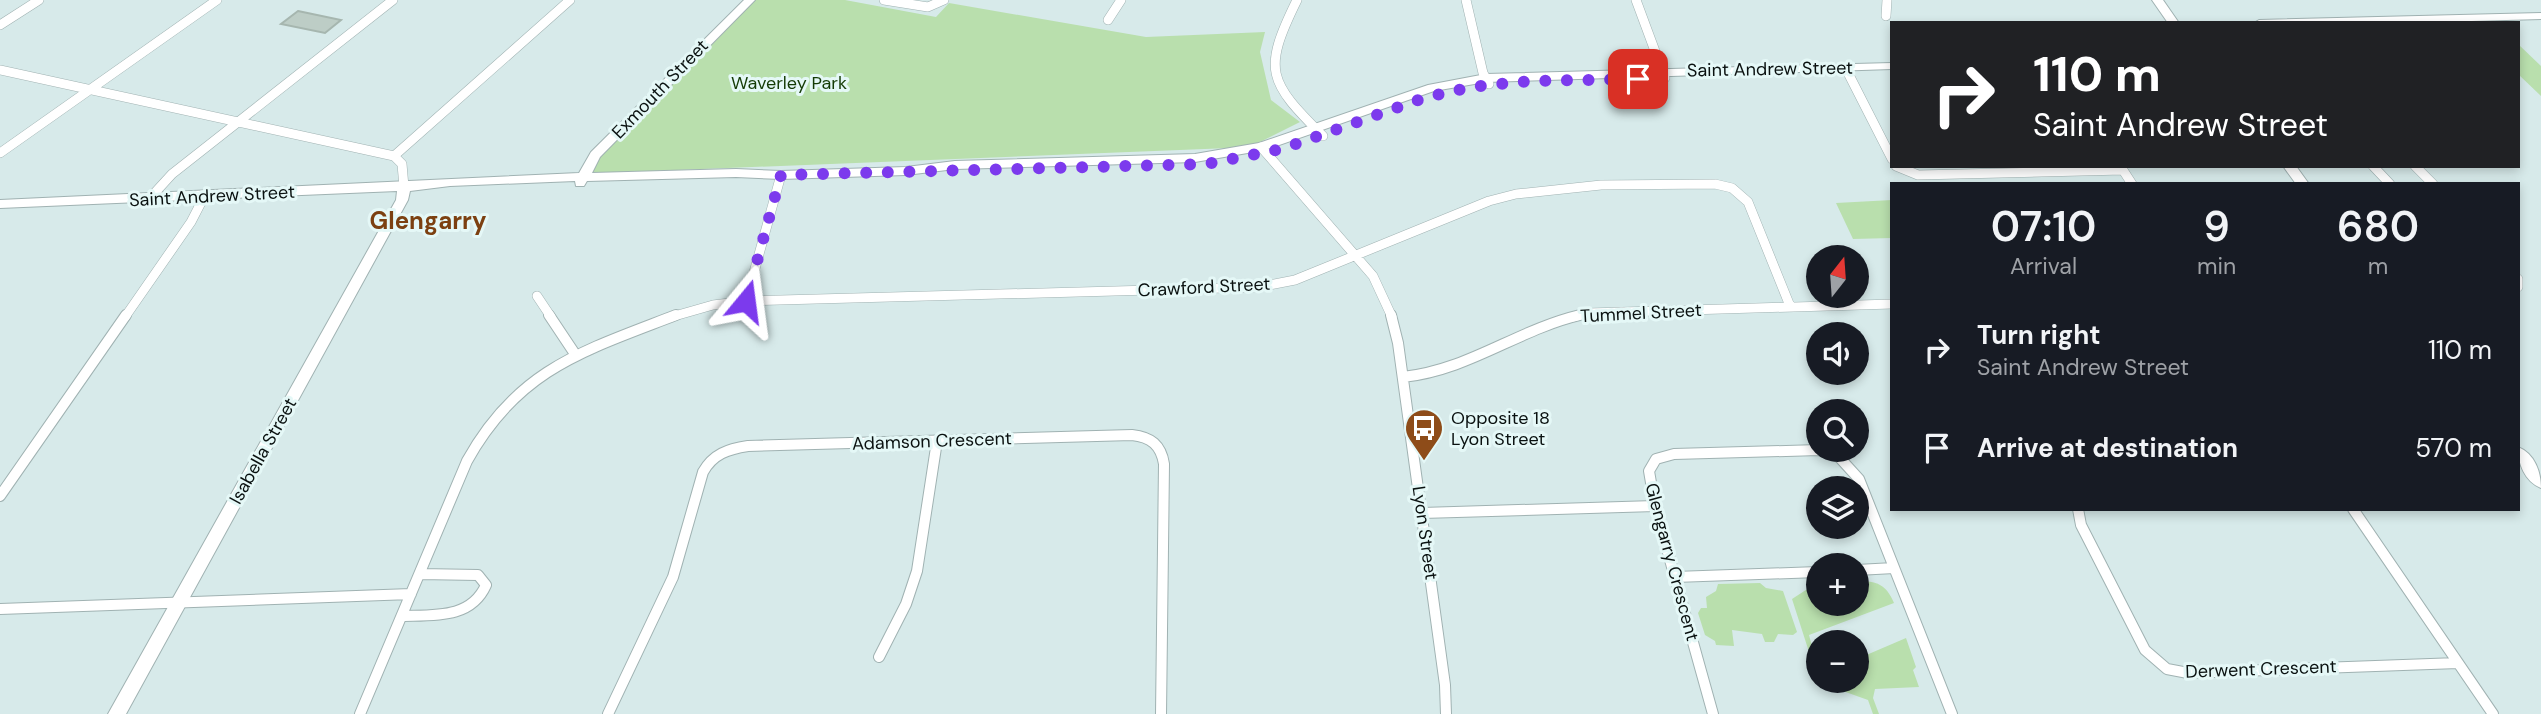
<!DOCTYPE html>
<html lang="en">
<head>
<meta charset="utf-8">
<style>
	body { margin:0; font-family:"DM Sans",sans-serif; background:#20242c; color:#f1f3f6; height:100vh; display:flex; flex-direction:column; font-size:26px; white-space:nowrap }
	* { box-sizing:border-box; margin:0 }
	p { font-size:23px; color:#9ea1a6 }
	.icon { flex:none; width:38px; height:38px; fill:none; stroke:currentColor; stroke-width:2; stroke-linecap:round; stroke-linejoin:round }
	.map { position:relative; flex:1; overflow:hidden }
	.side { position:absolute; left:1890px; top:182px; width:630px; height:329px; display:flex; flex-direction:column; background:#171b24; border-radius:0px; box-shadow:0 4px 10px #0003 }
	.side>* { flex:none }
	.guide { position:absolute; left:1890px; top:21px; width:630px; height:147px; border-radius:0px; box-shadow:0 4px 10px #0003; background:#202124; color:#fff; overflow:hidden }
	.needle { width:46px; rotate:17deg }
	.tools { position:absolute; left:1806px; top:245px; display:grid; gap:14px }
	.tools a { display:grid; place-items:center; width:63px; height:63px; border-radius:50%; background:#171b24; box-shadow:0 4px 10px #0003; font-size:35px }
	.pin { position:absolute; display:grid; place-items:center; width:60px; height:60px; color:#fff; margin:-30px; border-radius:14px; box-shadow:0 4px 10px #0006 }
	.me { position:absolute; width:77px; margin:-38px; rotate:16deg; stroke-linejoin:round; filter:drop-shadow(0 0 5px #0008) }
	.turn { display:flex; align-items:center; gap:24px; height:147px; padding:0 28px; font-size:32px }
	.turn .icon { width:91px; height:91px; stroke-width:2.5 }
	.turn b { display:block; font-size:49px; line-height:60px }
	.eta { display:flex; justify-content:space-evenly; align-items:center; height:119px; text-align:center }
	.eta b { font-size:42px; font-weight:600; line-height:49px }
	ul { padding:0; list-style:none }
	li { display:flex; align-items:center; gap:21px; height:98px; padding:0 28px }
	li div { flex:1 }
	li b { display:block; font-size:26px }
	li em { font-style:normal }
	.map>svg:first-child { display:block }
	.green { fill:#b9dfad }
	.building { fill:#bdcdc6; stroke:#a6b6af; stroke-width:2 }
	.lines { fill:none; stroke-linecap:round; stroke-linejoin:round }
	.street-far1-casing { stroke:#a0b2b2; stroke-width:10 }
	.street-casing { stroke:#a0b2b2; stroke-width:12 }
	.secondary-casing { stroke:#a0b2b2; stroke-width:2 }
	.street-far1 { stroke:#fff; stroke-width:9 }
	.street { stroke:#fff; stroke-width:10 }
	.secondary { fill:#fff; fill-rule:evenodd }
	.route { stroke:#7c3aed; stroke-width:12; stroke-dasharray:0 21.6 }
	.labels { text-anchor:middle; stroke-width:6; stroke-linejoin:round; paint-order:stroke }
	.street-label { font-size:18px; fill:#0a1110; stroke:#e5f8f7 }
	.park-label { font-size:18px; fill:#143b05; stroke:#e5f8f7 }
	.poi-label { font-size:18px; fill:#0a1110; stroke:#e5f8f7; text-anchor:start }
	.district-label { font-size:24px; font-weight:bold; fill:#7c4011; stroke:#e5f8f7 }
</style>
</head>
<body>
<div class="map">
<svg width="2541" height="714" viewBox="0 0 2541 714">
	<rect width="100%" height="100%" fill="#d7eaea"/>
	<!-- green -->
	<path class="green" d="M 752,0 L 845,0 L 936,17 L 949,3 L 1146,37 L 1265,32 L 1260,52 L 1271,100 L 1300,122 L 1252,146 L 1230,148 L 579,174 Z
		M 2518,44 L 2541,66 L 2541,96 L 2518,74 Z
		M 1892,200 L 1892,238 L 1853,239 L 1836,203 Z
		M 1813,581 L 1818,581 L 1818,604 L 1857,604 L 1857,581 C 1877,581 1886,584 1894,603 L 1809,635 L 1814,654 L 1810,655 L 1792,599 L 1812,586 Z
		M 1760,583 L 1766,588 L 1783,591 L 1797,632 L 1793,635 L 1778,634 L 1774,642 L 1765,642 L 1762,634 L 1732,630 L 1734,646 L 1716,645 L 1715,641 L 1705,635 L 1698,613 L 1701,608 L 1707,608 L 1706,597 L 1716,591 L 1718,584 Z
		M 1906,638 L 1916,667 L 1913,670 L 1919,687 L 1875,689 L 1873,698 L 1879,714 L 1873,714 L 1868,700 L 1826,685 L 1822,681 L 1857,681 L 1857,659 Z"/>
	<!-- building -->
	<path class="building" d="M 298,11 L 341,20 L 325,33 L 281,24 Z"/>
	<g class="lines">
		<defs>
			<path id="street-far1" d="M 884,0 L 928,7 L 944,0
				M 1297,0 C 1262,71 1268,81 1323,136
				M 1466,0 L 1483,73 L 1489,84
				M 1636,0 L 1665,78
				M 1886,16 L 1887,0
				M 1108,20 L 1121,0
				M 0,25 L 39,0
				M 1845,67 L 1892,159
				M 0,70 L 394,156 L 402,164 L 404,187
				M 1261,147 L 1373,276 L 1392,317
				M 0,153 L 217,0
				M 394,156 L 570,0
				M 1896,166 L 1918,175 L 2123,170
				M 2373,166 L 2390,184
				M 2415,166 L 2433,184
				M 2121,167 L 2132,184
				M 150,198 L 172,174 L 393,0
				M 2518,279 L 2518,287
				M 537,296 L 551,317
				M 746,301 L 781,175
				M 125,317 L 191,222 L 205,195
				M 671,317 L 713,305 L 746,301 L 1259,287 L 1295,280 L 1489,201 L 1516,194 L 1601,185 L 1715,184 L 1732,188 L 1748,202 L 1790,306
				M 1573,317 L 1589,313 L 1892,304"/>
			<path id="street" d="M 549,315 L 575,354
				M 1391,315 L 1398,343 L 1445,685 L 1446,714
				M 1403,377 C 1469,370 1517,330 1580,315
				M 0,496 L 126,315
				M 2078,509 L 2081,525 L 2145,650 L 2167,669 L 2188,673 L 2458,663
				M 2353,509 L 2493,714
				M 1422,513 L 1655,506
				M 1857,570 L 1894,568
				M 1675,577 L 1818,572
				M 0,609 L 411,594
				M 402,616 C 434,615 471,619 486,585 L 478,575 L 420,574
				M 879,657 L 906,604 L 917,571 L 937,441
				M 360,714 L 467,461 C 518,369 583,351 676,315
				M 608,714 L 673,577 L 703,472 C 713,454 728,449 748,446 L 1132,435 C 1151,437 1161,445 1164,464 L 1161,714
				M 1713,714 L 1655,506 L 1649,471 L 1656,459 L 1674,454 L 1819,450 L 1839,457 L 1859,479 L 1952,714"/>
			<path id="secondary" d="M 744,0 L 755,0 L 600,157 L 592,173 L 736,169 L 781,171 L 906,167 L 955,161 L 1195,154 L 1259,143 L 1428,85 L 1486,74 L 1892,63 L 1892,69 L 1486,82 L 1434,91 L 1265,150 L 1195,162 L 955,169 L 906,175 L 781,179 L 736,177 L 587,181 L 584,186 L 576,186 L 575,181 L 450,186 L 410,191 L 408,200 L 126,714 L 108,714 L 396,200 L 397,191 L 0,208 L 0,200 L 579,173 L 591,152 Z
				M 2152,0 L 2163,0 L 2179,23 L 2168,23 Z
				M 2541,13 L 2541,19 L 2402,23 L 2254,23 L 2259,20 Z
				M 2283,166 L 2296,166 L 2309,184 L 2296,184 Z
				M 2518,447 C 2535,454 2541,472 2541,488 C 2524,481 2518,463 2518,447 Z"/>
		</defs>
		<!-- street-far1 casing -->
		<use href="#street-far1" class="street-far1-casing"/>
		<!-- street casing -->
		<use href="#street" class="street-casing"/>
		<!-- secondary casing -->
		<use href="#secondary" class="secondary-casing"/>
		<!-- street-far1 -->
		<use href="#street-far1" class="street-far1"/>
		<!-- street -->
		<use href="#street" class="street"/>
		<!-- secondary -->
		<use href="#secondary" class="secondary"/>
	</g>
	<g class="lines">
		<!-- route -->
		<path class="route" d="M 746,301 L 781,175 L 1207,164 L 1282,149 L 1424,98 L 1471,87 L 1530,81 L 1638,79"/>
	</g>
	<!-- icons -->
	<defs>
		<symbol id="bus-pin" viewBox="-11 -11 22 30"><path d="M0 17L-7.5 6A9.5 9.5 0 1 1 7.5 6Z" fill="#8e4c19" stroke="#e5f8f7"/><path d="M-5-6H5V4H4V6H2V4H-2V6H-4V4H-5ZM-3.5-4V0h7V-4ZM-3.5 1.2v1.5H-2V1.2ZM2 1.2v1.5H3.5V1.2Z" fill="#fff"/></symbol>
	</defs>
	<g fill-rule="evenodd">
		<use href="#bus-pin" x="1402" y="406" width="44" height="60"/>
	</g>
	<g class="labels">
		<!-- street labels -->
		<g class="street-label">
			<text transform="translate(1770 69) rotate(-1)" y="6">Saint Andrew Street</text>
			<text transform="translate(660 89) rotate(-46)" y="6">Exmouth Street</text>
			<text transform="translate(212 196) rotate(-3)" y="6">Saint Andrew Street</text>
			<text transform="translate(1204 287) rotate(-3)" y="6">Crawford Street</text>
			<text transform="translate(1641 313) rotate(-3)" y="6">Tummel Street</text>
			<text transform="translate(932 441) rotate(-2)" y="6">Adamson Crescent</text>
			<text transform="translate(263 451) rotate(-61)" y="6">Isabella Street</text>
			<text transform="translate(1425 533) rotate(82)" y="6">Lyon Street</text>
			<text transform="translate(1672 562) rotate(75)" y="6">Glengarry Crescent</text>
			<text transform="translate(2261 669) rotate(-2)" y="6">Derwent Crescent</text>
		</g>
		<!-- park labels -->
		<g class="park-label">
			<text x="789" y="89">Waverley Park</text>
		</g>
		<!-- poi labels -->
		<g class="poi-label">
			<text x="1451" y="424">Opposite 18<tspan x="1451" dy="21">Lyon Street</tspan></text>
		</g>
		<!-- district labels -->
		<g class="district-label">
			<text x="428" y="229">Glengarry</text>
		</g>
	</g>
</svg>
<div class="tools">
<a><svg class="needle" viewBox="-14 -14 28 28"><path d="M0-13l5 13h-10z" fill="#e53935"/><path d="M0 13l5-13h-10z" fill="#9ea1a6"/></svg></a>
<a><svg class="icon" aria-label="sound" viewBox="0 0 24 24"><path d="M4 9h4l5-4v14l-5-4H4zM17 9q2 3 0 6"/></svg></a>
<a><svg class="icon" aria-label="search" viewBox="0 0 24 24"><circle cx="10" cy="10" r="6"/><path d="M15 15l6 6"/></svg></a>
<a><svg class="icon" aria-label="layers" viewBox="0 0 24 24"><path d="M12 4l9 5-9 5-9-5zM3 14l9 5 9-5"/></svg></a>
<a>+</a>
<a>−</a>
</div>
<div class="pin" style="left:1638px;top:79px;background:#d93025"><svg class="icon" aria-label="arrive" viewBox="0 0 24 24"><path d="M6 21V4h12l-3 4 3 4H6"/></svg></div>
<svg class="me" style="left:746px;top:301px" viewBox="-20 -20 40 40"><path d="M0-17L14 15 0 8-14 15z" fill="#7c3aed" stroke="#fff" stroke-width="4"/></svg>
<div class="guide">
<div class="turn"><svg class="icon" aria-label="right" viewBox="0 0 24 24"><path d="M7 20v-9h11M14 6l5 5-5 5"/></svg><div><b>110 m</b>Saint Andrew Street</div></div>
</div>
<section class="side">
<div class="eta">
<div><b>07:10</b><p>Arrival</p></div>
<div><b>9</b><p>min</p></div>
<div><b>680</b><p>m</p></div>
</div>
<ul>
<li><svg class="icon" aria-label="right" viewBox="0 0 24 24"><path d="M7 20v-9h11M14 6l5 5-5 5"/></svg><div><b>Turn right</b><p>Saint Andrew Street</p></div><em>110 m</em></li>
<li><svg class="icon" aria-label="arrive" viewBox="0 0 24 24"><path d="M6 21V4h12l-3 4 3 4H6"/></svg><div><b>Arrive at destination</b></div><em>570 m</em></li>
</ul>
</section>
</div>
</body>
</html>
